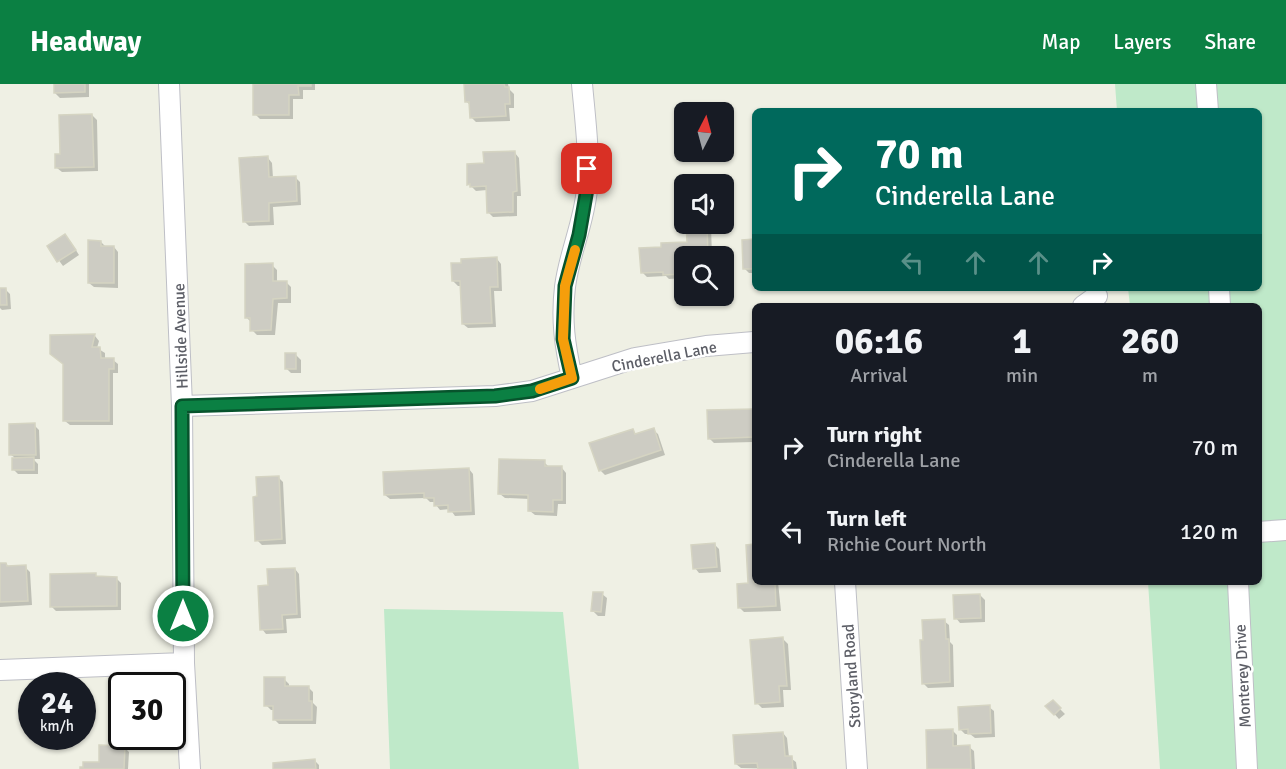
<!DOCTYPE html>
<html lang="en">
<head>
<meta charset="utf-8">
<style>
	body { margin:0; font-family:Signika,sans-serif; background:#242831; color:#f1f3f6; height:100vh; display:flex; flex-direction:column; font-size:22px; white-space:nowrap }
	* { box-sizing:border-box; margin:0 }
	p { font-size:20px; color:#9ea1a6 }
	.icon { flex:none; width:33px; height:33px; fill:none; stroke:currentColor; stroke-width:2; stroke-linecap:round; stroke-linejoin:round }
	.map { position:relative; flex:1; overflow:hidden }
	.drawer { position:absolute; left:752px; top:219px; width:510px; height:282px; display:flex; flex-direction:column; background:#171b24; border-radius:9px; box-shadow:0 2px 4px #0004 }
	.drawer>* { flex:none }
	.top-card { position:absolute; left:752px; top:24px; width:510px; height:183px; border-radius:9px; box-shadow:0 2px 4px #0004; background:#00695c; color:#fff; overflow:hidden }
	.needle { width:39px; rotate:6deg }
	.tools { position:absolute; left:674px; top:18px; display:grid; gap:12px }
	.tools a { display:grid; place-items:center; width:60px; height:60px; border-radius:9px; background:#171b24; box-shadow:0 2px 4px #0004; font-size:30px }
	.speed { position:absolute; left:18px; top:588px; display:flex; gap:12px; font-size:30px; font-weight:700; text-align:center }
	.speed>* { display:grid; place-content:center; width:78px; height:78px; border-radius:50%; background:#171b24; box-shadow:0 2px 4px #0004; line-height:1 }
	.speed small { font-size:15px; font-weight:400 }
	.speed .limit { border:3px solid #111; border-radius:9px; background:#fff; color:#111 }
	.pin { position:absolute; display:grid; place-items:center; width:51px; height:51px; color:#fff; margin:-26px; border-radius:12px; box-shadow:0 3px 9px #0006 }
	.me { position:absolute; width:66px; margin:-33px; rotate:0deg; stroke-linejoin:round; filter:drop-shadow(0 0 4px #0008) }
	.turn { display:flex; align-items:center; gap:21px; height:126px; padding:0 24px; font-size:27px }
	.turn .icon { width:78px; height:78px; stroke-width:2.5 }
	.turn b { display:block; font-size:42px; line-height:51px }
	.lanes { display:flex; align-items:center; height:57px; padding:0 24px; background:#0003; justify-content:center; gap:30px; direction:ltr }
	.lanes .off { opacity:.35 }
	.eta { display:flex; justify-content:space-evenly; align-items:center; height:102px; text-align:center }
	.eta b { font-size:36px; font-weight:800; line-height:42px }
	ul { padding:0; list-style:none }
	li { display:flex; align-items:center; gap:18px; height:84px; padding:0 24px }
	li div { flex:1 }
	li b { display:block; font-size:22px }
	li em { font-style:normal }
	header { display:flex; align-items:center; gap:36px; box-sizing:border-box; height:84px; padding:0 30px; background:#0b8043; color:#fff }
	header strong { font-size:28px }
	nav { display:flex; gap:33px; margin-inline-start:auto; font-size:21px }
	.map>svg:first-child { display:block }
	.green { fill:#bfe9c9 }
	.shadow { fill:#0003 }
	.building { fill:#cdccc3; stroke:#d5d4c2; stroke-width:1.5 }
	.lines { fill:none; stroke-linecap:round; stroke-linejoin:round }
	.street-casing { stroke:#bebfc6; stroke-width:22 }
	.street { stroke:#fff; stroke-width:20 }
	.route-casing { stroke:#07532c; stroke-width:15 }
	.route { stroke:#0b8043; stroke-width:10 }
	.slow { stroke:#f59e0b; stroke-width:10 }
	.labels { text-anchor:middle; stroke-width:5; stroke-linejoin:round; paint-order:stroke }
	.street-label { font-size:16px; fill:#5c5e66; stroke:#fff }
</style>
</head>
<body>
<header>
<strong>Headway</strong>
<nav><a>Map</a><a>Layers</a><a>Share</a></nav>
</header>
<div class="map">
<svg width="1286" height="685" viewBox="0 0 1286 685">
	<rect width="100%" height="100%" fill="#eff0e4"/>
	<!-- green -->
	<path class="green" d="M 1115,0 L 1286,0 L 1286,685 L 1160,685 L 1148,498 L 1258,498 L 1258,222 L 1130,222 L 1128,204 L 1258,204 L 1258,27 L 1117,27 Z
		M 384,525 L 563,528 L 579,685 L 390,685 Z"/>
	<!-- shadow -->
	<path class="shadow" d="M 55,0 L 89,0 L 89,13 L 60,14 L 55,9 Z
		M 255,0 L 315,0 L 315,6 L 303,6 L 303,15 L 293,15 L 293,35 L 260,35 L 255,30 Z
		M 465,0 L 508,0 L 509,5 L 514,10 L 514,24 L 509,24 L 510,37 L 476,38 L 471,33 L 471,22 L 466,17 Z
		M 92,31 L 97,36 L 98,87 L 62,88 L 57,84 Z
		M 515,69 L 519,74 L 521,112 L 517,112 L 517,132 L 493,133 L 488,128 L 487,106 L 476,107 L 469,100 Z
		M 268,74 L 272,79 L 273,94 L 295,93 L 300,98 L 301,121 L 273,123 L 274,141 L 249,142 L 244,137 Z
		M 688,140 L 707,140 L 711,143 L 712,172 L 684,172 L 684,194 L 669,195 L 666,192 L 647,193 L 642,188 L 663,164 L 689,159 Z
		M 70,157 L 79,171 L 63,182 L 49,163 Z
		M 743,157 L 754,157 L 754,189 L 749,189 L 745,185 Z
		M 101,158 L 106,163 L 114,163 L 118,168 L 118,204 L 94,203 L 89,199 Z
		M 497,175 L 501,180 L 502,207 L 494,207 L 496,243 L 468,244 L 463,240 L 462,202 L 458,202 L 453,197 Z
		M 272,181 L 277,186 L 277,198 L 286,198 L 291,203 L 291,219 L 278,219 L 275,251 L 257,251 L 252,246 L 252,239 L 247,234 Z
		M 0,205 L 5,205 L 10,210 L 11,225 L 2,226 L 0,224 Z
		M 52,252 L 95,252 L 99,257 L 97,264 L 105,269 L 105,276 L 113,276 L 118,280 L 118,289 L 113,289 L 113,341 L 70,341 L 65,337 L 65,281 Z
		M 296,271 L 301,276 L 301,289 L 291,289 L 286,284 Z
		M 754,326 L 754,358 L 714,359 L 709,354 L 709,328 Z
		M 34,341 L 39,346 L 40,375 L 33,375 L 38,380 L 38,390 L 18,390 L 14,386 L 14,373 L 11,371 Z
		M 653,346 L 658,350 L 665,371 L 605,391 L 600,386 L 633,347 L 637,351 Z
		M 544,378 L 549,383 L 562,384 L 566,389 L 566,420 L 558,420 L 557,432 L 535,431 L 530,427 L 530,415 L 505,414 L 500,410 Z
		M 469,385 L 473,390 L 475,431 L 455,432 L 450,425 L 440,426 L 436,421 L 435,418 L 430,418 L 426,414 L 390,415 L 385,411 Z
		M 278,393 L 283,398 L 286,460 L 262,461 L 257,456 L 259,414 Z
		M 715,461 L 719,465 L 721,488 L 699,489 L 695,484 Z
		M 748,462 L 754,462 L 754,498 L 778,498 L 781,527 L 744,528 L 739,523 L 749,500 Z
		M 6,480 L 9,484 L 25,483 L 30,488 L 32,521 L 0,523 L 0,481 Z
		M 295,485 L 299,490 L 301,534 L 286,535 L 287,549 L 266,550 L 262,545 L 270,503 Z
		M 95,491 L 98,494 L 116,494 L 121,499 L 121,526 L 56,527 L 51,522 Z
		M 602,510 L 607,514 L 605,532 L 598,532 L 593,527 Z
		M 980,511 L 985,516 L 985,538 L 960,539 L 956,534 Z
		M 944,537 L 949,541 L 950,558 L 953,561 L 954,603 L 928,604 L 923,599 L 925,557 Z
		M 783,555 L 788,560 L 791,606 L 783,606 L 784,623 L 762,624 L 757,619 Z
		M 284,595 L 289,600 L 289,603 L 308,603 L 313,608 L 313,619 L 317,623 L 316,640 L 279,640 L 274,635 L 274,626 L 271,626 L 266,621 Z
		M 1053,618 L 1065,630 L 1059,635 L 1048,623 Z
		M 989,623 L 994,627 L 995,653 L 975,654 L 970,650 L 965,650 L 960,645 Z
		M 952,646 L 957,651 L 957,663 L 969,663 L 974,667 L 975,685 L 929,685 Z
		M 783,649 L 787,654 L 789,673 L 796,678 L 797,685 L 741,684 L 736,680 Z
		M 124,663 L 129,668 L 128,685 L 81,685 L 100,680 Z
		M 314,676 L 319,681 L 319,685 L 275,685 Z"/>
	<!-- building -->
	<path class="building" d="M 54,0 L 85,0 L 85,8 L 54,9 Z
		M 253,0 L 311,0 L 311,2 L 298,2 L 299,11 L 289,11 L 289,31 L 253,31 Z
		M 464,0 L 504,0 L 505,3 L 509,3 L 510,20 L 505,20 L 506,32 L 470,34 L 469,18 L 465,18 Z
		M 92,30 L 94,83 L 55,84 L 55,70 L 60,70 L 59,31 Z
		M 515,67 L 517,107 L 513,108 L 513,128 L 487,129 L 486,102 L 470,103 L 470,100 L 467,101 L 467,80 L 484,79 L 483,68 Z
		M 268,72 L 269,93 L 296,92 L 297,117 L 269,119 L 269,137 L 243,138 L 239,74 Z
		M 686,140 L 707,140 L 708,172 L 684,172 L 684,190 L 663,191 L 663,188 L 641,189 L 639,164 L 661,163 L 661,159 L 687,158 Z
		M 65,150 L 76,166 L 57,178 L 47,162 Z
		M 754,155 L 754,185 L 743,185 L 742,156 Z
		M 88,156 L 101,157 L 101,162 L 114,162 L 114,199 L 88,199 Z
		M 497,173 L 498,203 L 490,203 L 492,239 L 462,240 L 460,197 L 452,197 L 451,179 L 461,179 L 461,175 Z
		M 273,179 L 273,197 L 287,197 L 287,214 L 273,215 L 271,246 L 250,247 L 250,234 L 245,234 L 245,180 Z
		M 0,204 L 6,204 L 7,221 L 0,221 Z
		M 95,250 L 92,263 L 100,263 L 101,274 L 114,274 L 114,285 L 109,285 L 109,337 L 63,337 L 63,280 L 50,270 L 50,251 Z
		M 285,269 L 296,269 L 296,285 L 285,285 Z
		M 754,325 L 754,353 L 708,355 L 707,326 Z
		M 35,339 L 36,371 L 9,371 L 9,340 Z
		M 654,344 L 661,366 L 599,387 L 589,359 L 633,345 L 635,350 Z
		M 34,373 L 34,386 L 12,386 L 12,374 Z
		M 499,375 L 545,376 L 545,382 L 562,382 L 562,416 L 553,416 L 553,428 L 528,427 L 528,411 L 498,410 Z
		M 469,384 L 471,427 L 448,428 L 448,421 L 434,422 L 434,414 L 424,414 L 424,409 L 384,411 L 383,388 Z
		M 279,392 L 282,455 L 255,457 L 253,413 L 257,412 L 256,393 Z
		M 715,459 L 717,483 L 693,485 L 691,461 Z
		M 754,460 L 754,498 L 775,498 L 776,522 L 738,524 L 737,500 L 748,499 L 746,461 Z
		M 0,479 L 6,479 L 7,482 L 26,481 L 28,517 L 0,518 Z
		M 295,484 L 297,530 L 282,531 L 283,545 L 260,546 L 258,502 L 268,501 L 267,485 Z
		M 96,489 L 96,492 L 117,493 L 117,522 L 50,523 L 50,490 Z
		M 593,508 L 603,508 L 601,528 L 591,527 Z
		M 980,510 L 981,534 L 954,535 L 953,511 Z
		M 945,535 L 946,555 L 949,555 L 950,598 L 922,600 L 920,556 L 923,556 L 922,536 Z
		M 783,553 L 787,602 L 779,602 L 780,618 L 755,620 L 750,556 Z
		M 264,593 L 285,593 L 285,602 L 309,602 L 309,617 L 312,617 L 312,636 L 273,636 L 273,622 L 264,622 Z
		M 1053,616 L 1061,624 L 1054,631 L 1045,622 Z
		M 990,621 L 991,649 L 968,650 L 968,645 L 959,646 L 958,623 Z
		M 953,645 L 953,662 L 970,661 L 971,685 L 927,685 L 926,646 Z
		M 783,648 L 785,672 L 792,672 L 793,685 L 758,685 L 757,679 L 735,680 L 733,651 Z
		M 99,661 L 125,662 L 124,685 L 80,685 L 80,683 L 83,683 L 83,678 L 99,678 Z
		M 315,675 L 316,685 L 273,685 L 273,679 Z"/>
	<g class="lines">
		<defs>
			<path id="street" d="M 169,0 L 182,322 L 184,579 L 190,685
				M 1206,0 L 1208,27
				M 1219,204 L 1220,222
				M 1083,222 L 1097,212
				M 572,294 C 565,262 561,236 565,203 C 569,170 584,139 587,105 C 590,71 585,34 582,0
				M 182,322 L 495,312 L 532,307 L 635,274 L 706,262 L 754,258
				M 1258,448 L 1286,446
				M 845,498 L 857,685
				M 1238,498 L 1247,685
				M 0,586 L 184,579"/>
		</defs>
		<!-- street casing -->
		<use href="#street" class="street-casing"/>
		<!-- street -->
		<use href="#street" class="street"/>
	</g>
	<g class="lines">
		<defs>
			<path id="route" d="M 183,532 L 182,322 L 495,312 L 532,307 L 572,294 L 563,255 L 565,202 L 579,151 L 587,105 L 587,85"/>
		</defs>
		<!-- route casing -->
		<use href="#route" class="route-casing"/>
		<!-- route -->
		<use href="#route" class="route"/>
		<!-- slow -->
		<path class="slow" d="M 540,305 L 572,294 L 563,255 L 565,202 L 575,166"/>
	</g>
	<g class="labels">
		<!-- street labels -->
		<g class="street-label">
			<text transform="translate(180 252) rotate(-92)" y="6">Hillside Avenue</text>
			<text transform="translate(664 272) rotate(-11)" y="6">Cinderella Lane</text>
			<text transform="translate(851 592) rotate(-94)" y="6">Storyland Road</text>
			<text transform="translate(1242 592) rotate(-93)" y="6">Monterey Drive</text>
		</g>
	</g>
</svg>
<div class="tools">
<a><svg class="needle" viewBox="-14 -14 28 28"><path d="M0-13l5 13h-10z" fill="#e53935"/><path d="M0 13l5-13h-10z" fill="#9ea1a6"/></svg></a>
<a><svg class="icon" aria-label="sound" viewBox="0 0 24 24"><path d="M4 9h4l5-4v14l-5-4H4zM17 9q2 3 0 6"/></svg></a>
<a><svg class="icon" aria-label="search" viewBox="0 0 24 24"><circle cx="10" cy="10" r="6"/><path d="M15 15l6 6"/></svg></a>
</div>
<div class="speed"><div>24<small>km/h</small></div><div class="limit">30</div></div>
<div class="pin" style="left:587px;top:85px;background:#d93025"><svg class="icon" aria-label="arrive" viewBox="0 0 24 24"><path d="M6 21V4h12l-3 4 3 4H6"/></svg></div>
<svg class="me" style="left:183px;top:532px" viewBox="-20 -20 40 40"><circle r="17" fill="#0b8043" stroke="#fff" stroke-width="3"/><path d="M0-11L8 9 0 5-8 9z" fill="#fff"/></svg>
<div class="top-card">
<div class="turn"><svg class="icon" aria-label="right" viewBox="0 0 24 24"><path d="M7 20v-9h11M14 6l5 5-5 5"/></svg><div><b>70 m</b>Cinderella Lane</div></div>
<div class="lanes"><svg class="icon off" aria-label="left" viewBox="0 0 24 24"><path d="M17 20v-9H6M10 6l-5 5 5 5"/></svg><svg class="icon off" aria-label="ahead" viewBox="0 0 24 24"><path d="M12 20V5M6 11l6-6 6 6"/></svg><svg class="icon off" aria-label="ahead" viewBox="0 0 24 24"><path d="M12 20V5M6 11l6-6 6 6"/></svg><svg class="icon" aria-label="right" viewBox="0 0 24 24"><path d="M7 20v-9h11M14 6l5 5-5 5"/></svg></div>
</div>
<section class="drawer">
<div class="eta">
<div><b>06:16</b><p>Arrival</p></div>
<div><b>1</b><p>min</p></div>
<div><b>260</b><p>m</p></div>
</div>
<ul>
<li><svg class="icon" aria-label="right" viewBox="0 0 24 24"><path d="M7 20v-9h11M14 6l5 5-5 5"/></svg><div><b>Turn right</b><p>Cinderella Lane</p></div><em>70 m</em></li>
<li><svg class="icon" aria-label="left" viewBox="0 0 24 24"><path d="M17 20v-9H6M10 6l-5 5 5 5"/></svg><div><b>Turn left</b><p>Richie Court North</p></div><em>120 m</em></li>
</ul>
</section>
</div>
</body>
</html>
